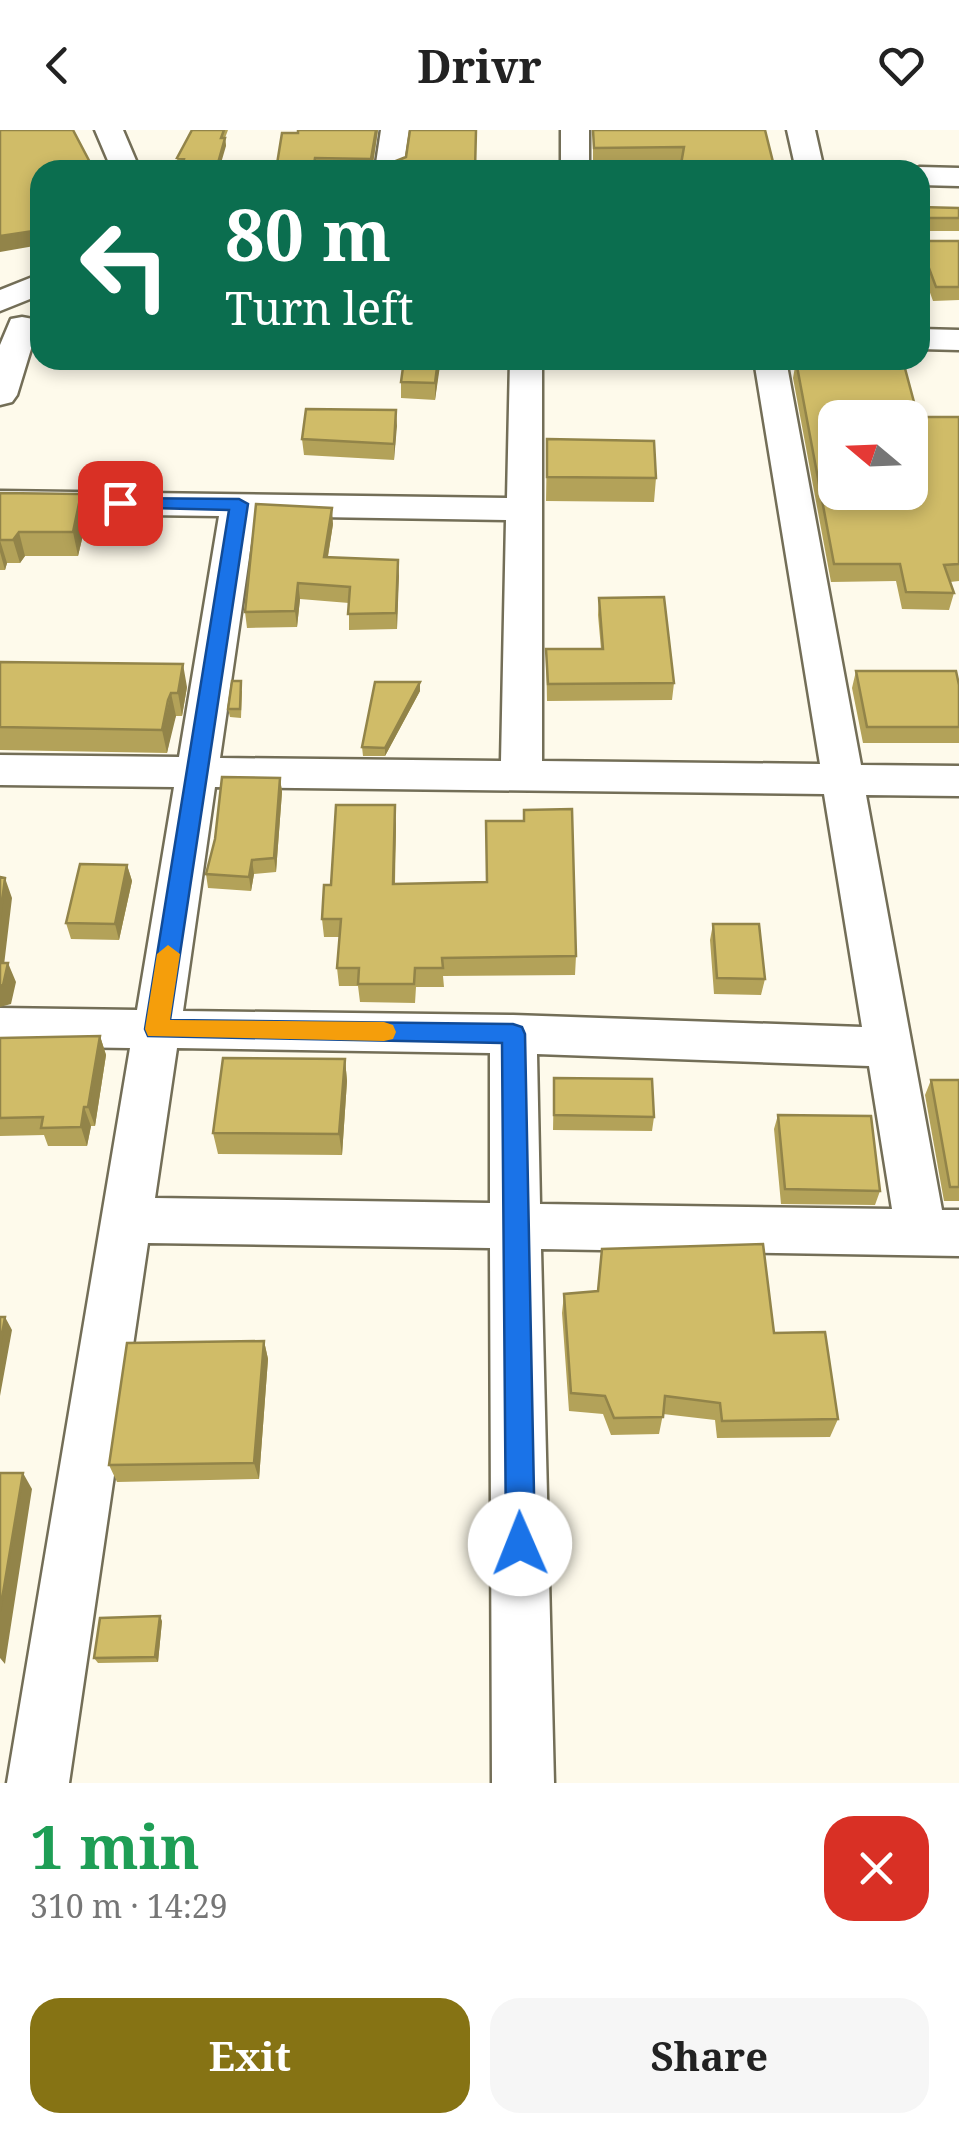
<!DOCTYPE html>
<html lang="en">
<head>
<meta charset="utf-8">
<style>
	body { margin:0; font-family:"Noto Serif",serif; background:#f6f6f6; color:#222; height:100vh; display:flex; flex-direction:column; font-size:38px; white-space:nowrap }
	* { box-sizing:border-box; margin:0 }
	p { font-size:32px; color:#767676 }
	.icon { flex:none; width:55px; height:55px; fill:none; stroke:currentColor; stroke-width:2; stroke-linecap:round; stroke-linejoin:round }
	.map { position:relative; height:1653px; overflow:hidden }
	.drawer { display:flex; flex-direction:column; background:#fff; flex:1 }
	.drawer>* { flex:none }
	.guide { position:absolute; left:30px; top:30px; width:900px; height:210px; border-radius:30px; box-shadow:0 5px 15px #0003; background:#0b6e4f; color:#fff; overflow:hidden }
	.needle { width:65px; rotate:289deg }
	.fabs { position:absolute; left:818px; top:270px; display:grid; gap:20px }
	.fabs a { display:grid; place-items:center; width:110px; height:110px; border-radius:20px; background:#fff; box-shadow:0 5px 15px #0003; font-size:50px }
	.pin { position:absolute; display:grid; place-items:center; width:85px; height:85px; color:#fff; margin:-42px; border-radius:20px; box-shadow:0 5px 15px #0006 }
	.me { position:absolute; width:110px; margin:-55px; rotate:359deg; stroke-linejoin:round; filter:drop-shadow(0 0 8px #0008) }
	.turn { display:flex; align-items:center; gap:35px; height:210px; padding:0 30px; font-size:45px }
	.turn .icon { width:130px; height:130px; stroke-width:2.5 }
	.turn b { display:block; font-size:70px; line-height:85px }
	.round { display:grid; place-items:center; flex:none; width:105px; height:105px; border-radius:30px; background:#f6f6f6 }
	.overview { display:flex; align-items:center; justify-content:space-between; height:170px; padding:0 30px }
	h1 { font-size:60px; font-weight:700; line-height:75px; color:#1e9e55 }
	.action { display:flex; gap:20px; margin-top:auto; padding:20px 30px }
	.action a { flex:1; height:115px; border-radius:30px; background:#867314; color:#fff; font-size:40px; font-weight:700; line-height:115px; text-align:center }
	.action a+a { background:#f6f6f6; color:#222 }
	header { display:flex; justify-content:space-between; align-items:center; height:130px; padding:0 30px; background:#fff; font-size:45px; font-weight:700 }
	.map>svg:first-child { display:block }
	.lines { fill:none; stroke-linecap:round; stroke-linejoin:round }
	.street-casing { stroke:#736e57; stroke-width:5 }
	.street { fill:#fff; fill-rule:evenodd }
	.wall { fill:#b3a259 }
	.shaded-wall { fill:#928449 }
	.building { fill:#d0bc68; stroke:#928449; stroke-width:2.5; fill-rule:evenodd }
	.route { fill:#1a73e8; stroke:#114b97; stroke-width:2.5 }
	.slow { fill:#f59e0b }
</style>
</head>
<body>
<header><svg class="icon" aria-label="back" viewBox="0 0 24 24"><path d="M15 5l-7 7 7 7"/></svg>Drivr<svg class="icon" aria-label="heart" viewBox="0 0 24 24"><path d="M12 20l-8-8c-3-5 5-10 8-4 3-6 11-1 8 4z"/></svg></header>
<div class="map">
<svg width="959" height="1653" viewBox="0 0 959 1653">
	<rect width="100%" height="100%" fill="#fefaeb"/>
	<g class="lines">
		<defs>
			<path id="street" d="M 95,0 L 123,0 L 140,40 L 112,40 Z
				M 381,0 L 409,0 L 403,40 L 375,40 Z
				M 561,0 L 589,0 L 589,40 L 561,40 Z
				M 787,0 L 815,0 L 824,40 L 796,40 Z
				M 920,37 L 959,38 L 959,56 L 920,55 L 920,40 L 910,40 Z
				M 40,144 L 40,165 L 0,181 L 0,160 Z
				M 22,187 L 33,189 L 38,196 L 17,265 L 12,272 L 0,275 L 0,215 L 11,189 Z
				M 920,199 L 959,200 L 959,220 L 920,219 Z
				M 510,230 L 542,230 L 542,631 L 820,634 L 754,230 L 786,230 L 861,635 L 959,636 L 959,666 L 866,665 L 942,1080 L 959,1080 L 959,1126 L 541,1119 L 554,1653 L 492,1653 L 490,1118 L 148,1113 L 69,1653 L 7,1653 L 130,918 L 0,916 L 0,878 L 137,880 L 174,657 L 0,655 L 0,625 L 179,627 L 219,386 L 0,383 L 0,361 L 507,368 ZM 255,386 L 506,390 L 501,631 L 220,628 ZM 215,657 L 824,664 L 862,897 L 513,885 L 183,881 ZM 177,918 L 490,923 L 490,1073 L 155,1068 ZM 537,924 L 869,936 L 892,1079 L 540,1074 Z"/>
		</defs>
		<!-- street casing -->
		<use href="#street" class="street-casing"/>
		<!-- street -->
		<use href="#street" class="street"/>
	</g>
	<!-- wall -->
	<path class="wall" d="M 192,0 L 228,0 L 225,8 L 226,16 L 182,37 L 178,37 L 177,28 Z
		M 378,0 L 372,40 L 276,40 L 298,3 Z
		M 593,0 L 765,0 L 681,31 L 593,32 Z
		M 920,77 L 959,78 L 959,101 L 920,101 L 920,111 L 959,111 L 959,170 L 933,171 L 920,135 Z
		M 404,230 L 440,230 L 435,270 L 401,268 L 401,252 Z
		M 796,231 L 918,287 L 959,287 L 959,451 L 950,452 L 954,463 L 949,480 L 902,479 L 896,451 L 831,452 L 793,248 Z
		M 396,280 L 394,330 L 304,325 L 302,309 Z
		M 547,309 L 656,348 L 654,372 L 546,371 Z
		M 0,363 L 81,364 L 87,388 L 78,426 L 25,426 L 20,433 L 7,433 L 5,440 L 0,440 Z
		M 333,394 L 328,427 L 398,430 L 397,499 L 349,500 L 349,473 L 300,469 L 297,497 L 247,498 L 245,482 Z
		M 599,468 L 674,553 L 672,570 L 547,571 L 546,519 L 601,519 L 598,485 Z
		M 0,532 L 187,557 L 182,586 L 176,586 L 173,593 L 167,623 L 0,620 Z
		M 856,541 L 959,555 L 959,613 L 863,613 L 852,558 Z
		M 420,552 L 420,561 L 385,626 L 363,626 L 362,617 Z
		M 242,560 L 241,588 L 230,587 L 228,579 Z
		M 280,648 L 282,662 L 276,742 L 254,744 L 251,761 L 208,758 L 206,744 Z
		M 396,694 L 395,754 L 576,826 L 575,845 L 443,846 L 444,857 L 416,857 L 415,873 L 360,872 L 358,856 L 339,856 L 337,838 L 339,807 L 324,807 L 322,789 L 331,755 Z
		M 127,735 L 132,751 L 119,810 L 71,809 L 66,793 Z
		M 713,794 L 765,849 L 761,865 L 714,864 L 710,810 Z
		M 100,906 L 106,925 L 95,996 L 91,996 L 87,1016 L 48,1016 L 44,1005 L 0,1006 L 0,908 Z
		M 345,929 L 347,951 L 342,1025 L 218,1024 L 213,1003 Z
		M 554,948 L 654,987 L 652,1001 L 553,1000 Z
		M 931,950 L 959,950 L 959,1071 L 944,1071 L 925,965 Z
		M 778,985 L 880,1061 L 875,1075 L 781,1074 L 774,999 Z
		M 564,1164 L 774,1203 L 838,1289 L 830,1307 L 717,1308 L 715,1290 L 663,1284 L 659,1304 L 611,1305 L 603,1284 L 569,1281 L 562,1183 Z
		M 264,1211 L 268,1229 L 259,1349 L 117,1352 L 109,1335 Z
		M 162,1491 L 158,1532 L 98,1533 L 94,1528 Z"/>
	<!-- shaded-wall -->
	<path class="shaded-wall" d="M 376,0 L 378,0 L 372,40 L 371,29 Z
		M 225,8 L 226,16 L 219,40 L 216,40 Z
		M 40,100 L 40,115 L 0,122 L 0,106 Z
		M 438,230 L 440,230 L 440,236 L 435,270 L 435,253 Z
		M 396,280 L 397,296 L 394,330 L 394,314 Z
		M 81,364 L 87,388 L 78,426 L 73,402 Z
		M 332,378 L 333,394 L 325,443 L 324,427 Z
		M 19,402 L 25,426 L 20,433 L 13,410 Z
		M 0,410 L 7,433 L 5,440 L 0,422 Z
		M 398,430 L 399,446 L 397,499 L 396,483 Z
		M 298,453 L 300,469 L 297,497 L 295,481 Z
		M 183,534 L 187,557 L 182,586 L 178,563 Z
		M 420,552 L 420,561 L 385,626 L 385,618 Z
		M 171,563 L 176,586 L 167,623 L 162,600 Z
		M 280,648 L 282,662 L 276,742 L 274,728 Z
		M 395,675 L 396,694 L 394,773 L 393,754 Z
		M 252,730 L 254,744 L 251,761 L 249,747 Z
		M 127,735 L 132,751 L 119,810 L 115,794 Z
		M 5,748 L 12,768 L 2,852 L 0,847 L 0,788 Z
		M 8,833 L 16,852 L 11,874 L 0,877 L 0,856 Z
		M 100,906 L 106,925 L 95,996 L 88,977 Z
		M 345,929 L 347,951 L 342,1025 L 339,1004 Z
		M 84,977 L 91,996 L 87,1016 L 81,997 Z
		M 5,1187 L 12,1200 L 0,1266 L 0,1216 Z
		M 264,1211 L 268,1229 L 259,1349 L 254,1333 Z
		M 23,1343 L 32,1359 L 5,1534 L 0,1528 L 0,1481 Z
		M 160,1486 L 162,1491 L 158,1532 L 155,1527 Z"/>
	<!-- building -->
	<path class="building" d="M 0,0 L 73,0 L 94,40 L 40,40 L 40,100 L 0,106 Z
		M 192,0 L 224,0 L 221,8 L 225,8 L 216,40 L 181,40 L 184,29 L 177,28 Z
		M 298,0 L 376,0 L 371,29 L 315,28 L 313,40 L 276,40 L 282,3 L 298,3 Z
		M 410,0 L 476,0 L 475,40 L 395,40 L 396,31 L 406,27 Z
		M 593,0 L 765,0 L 775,40 L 680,40 L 684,17 L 594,18 Z
		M 920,77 L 959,78 L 959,88 L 920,88 L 920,111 L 959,111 L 959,157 L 936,157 L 920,114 Z
		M 404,230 L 438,230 L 435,253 L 401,252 Z
		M 796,231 L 903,231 L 918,287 L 959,287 L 959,434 L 944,435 L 954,463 L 906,462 L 900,434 L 834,434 ZM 835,288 L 910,288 L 910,362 L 835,362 Z
		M 306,279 L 396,280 L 394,314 L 302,309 Z
		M 547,309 L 654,311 L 656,348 L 547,347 Z
		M 0,363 L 81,364 L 73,402 L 19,402 L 13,410 L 0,410 Z
		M 256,374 L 332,378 L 324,427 L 398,430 L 396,483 L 348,484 L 350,457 L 298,453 L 295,481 L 245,482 Z
		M 664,467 L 674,553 L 548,554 L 546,519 L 603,519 L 599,468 Z
		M 0,532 L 183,534 L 178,563 L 171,563 L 168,570 L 162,600 L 0,597 Z
		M 856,541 L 956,541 L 959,555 L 959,597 L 867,597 Z
		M 232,551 L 241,551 L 240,579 L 228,579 Z
		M 375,552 L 420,552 L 385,618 L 362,617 Z
		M 222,647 L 280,648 L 274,728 L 252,730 L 249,747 L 206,744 L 215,709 Z
		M 336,675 L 395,675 L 393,754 L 487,752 L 486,691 L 524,691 L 524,680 L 572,679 L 576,826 L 442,828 L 443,838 L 415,838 L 414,854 L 358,854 L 359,838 L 337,838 L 341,789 L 322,789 L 324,755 L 331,755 Z
		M 80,734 L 127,735 L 115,794 L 66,793 Z
		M 0,747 L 5,748 L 0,788 Z
		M 713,794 L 759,794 L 765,849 L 717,848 Z
		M 0,833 L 8,833 L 3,855 L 0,856 Z
		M 100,906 L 88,977 L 84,977 L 81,997 L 41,998 L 43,987 L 0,988 L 0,908 Z
		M 223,928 L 345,929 L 339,1004 L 213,1003 Z
		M 554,948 L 652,949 L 654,987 L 554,985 Z
		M 931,950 L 959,950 L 959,1057 L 950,1057 Z
		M 778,985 L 871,986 L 880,1061 L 785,1059 Z
		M 763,1114 L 774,1203 L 825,1202 L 838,1289 L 722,1291 L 720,1273 L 665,1266 L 663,1287 L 614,1288 L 605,1266 L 571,1263 L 564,1164 L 598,1161 L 602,1119 Z
		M 0,1187 L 5,1187 L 0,1216 Z
		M 264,1211 L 254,1333 L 109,1335 L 127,1213 Z
		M 0,1343 L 23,1343 L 0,1481 Z
		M 160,1486 L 155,1527 L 94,1528 L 100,1488 Z"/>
	<!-- route -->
	<path class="route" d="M 120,368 L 239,369 L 248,374 L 170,890 L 513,894 L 522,897 L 525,904 L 535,1414 L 531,1424 L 520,1428 L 510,1424 L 506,1414 L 502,913 L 148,906 L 145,899 L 229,380 L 113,377 L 111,373 Z"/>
	<!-- slow -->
	<path class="slow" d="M 168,815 L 180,824 L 170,890 L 384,892 L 393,895 L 396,902 L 393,909 L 384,911 L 148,906 L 145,899 L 157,824 Z"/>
</svg>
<div class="fabs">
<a><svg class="needle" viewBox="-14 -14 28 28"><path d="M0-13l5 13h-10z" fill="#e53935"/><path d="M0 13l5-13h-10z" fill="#767676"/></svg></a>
</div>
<div class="pin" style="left:120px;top:373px;background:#d93025"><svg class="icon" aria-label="arrive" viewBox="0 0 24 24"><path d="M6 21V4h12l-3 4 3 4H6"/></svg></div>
<svg class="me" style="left:520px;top:1414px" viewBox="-20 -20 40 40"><circle r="19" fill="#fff"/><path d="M0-13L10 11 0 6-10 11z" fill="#1a73e8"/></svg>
<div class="guide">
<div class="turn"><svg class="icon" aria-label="left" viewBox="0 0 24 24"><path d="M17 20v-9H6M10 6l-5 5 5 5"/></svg><div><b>80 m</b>Turn left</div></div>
</div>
</div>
<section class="drawer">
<div class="overview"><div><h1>1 min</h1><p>310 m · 14:29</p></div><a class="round" style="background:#d93025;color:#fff"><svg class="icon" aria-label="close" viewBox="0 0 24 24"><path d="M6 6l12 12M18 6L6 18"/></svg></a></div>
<div class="action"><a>Exit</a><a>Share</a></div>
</section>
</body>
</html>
